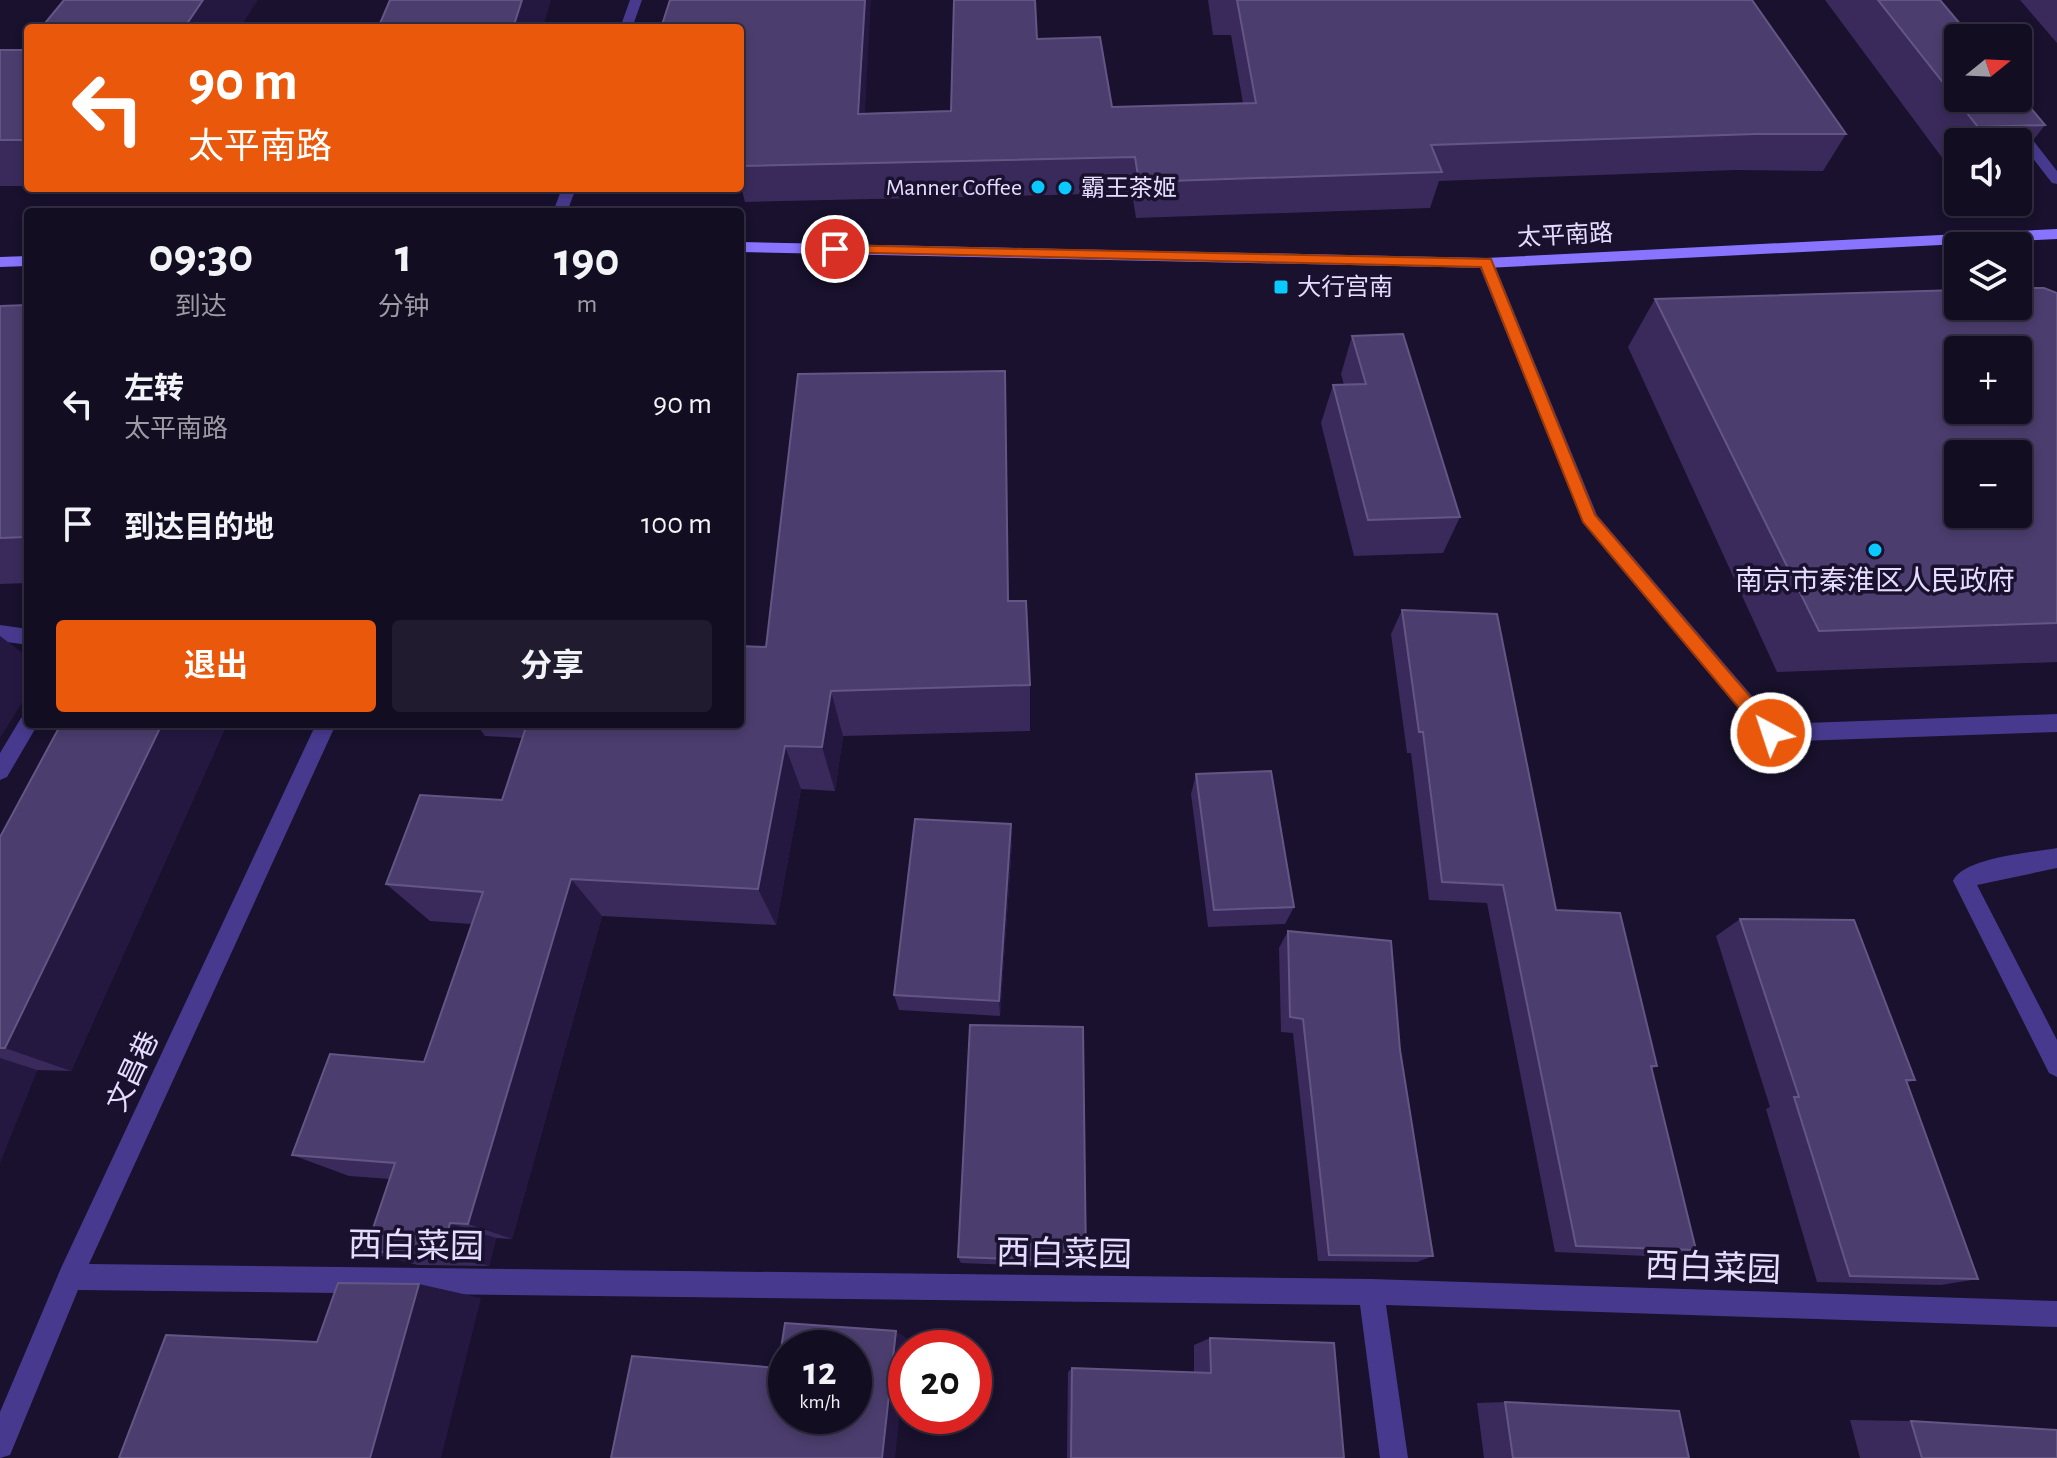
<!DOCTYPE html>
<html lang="zh">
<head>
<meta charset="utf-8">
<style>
	body { margin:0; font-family:"Alegreya Sans","Noto Sans SC",sans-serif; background:#201b2f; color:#f1f3f6; height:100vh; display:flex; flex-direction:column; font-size:30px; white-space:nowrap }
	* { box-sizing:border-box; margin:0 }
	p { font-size:26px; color:#9d9ca5 }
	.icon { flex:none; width:44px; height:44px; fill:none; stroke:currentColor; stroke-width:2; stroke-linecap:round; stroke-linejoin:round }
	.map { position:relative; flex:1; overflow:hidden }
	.side { position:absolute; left:24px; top:208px; width:720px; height:520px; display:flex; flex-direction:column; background:#130d22; border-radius:8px; box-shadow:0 4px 12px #0003,0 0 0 2px #322d40 }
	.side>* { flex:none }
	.banner { position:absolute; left:24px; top:24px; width:720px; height:168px; border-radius:8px; box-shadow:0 4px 12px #0003,0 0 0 2px #322d40; background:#ea580c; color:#fff; overflow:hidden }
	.needle { width:52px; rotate:72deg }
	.tools { position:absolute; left:1944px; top:24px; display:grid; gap:16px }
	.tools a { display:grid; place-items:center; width:88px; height:88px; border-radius:8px; background:#130d22; box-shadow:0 4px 12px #0003,0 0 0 2px #322d40; font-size:40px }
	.speed { position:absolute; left:768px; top:1330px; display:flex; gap:16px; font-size:40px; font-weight:700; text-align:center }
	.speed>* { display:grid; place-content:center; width:104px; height:104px; border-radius:50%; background:#130d22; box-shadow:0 4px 12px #0003,0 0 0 2px #322d40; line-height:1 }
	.speed small { font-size:20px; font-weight:400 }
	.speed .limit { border:12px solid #d22; background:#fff; color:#111 }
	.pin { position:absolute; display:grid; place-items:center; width:68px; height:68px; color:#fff; margin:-34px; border:4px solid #fff; border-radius:50%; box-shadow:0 2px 8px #0007 }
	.me { position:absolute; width:88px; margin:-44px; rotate:320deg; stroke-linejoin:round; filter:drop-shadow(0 0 6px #0008) }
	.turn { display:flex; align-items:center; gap:28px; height:168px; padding:0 32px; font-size:36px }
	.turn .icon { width:104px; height:104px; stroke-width:2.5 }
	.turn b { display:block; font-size:56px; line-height:68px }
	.eta { display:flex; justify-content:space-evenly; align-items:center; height:136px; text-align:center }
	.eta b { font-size:48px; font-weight:700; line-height:56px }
	.cta { display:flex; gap:16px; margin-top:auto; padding:16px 32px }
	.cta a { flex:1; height:92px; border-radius:8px; background:#ea580c; color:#fff; font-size:32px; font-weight:700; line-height:92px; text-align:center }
	.cta a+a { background:#201b2f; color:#f1f3f6 }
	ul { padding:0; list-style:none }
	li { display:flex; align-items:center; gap:24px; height:120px; padding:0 32px }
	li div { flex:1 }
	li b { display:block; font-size:30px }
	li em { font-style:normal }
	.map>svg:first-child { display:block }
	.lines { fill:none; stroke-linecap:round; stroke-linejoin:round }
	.service { fill:#473a8e; fill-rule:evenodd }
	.minor { fill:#473a8e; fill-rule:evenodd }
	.secondary { fill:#8874ff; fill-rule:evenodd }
	.wall { fill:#392a5b }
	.shaded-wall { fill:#241841 }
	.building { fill:#4b3d6d; stroke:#645684; stroke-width:2; fill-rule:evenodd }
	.route { fill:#ea580c; stroke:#983908; stroke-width:2 }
	.poi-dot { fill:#09c9ff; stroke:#19112d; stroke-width:3 }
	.labels { text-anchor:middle; stroke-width:7; stroke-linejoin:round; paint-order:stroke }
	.far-poi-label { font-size:24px; fill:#e5ddff; stroke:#19112d; text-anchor:start }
	.far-street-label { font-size:24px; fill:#e5ddff; stroke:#19112d }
	.poi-label { font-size:28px; fill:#e5ddff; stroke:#19112d }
	.street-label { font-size:28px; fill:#e5ddff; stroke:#19112d }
	.near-street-label { font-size:34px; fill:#e5ddff; stroke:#19112d }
</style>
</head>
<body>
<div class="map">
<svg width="2057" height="1458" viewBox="0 0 2057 1458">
	<rect width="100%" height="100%" fill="#19112d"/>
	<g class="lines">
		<!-- service -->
		<path class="service" d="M 1486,258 L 1494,263 L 1597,515 L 1776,724 L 2057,714 L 2057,732 L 1771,742 L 1764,739 L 1583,523 L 1478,263 Z
			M 2057,848 L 2057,868 L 1977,885 L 2057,1040 L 2057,1077 L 2049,1073 L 1953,881 C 1964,857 2032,853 2057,848 Z"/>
		<!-- minor -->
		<path class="minor" d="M 630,0 L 642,0 L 632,28 L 620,28 Z
			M 1986,98 L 2000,98 L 2057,171 L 2057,184 L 2052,183 Z
			M 562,188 L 576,188 L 567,212 L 553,212 Z
			M 0,625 L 28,629 L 28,645 L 0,641 Z
			M 28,715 L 28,724 L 38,724 L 7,777 L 0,780 L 0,753 L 21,718 Z
			M 316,724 L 336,724 L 89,1264 L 1371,1279 L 2057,1301 L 2057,1327 L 1386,1305 L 1408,1458 L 1380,1458 L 1360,1305 L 78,1290 L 10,1455 L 0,1458 L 0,1412 L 61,1268 Z"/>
		<!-- secondary -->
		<path class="secondary" d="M 2057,229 L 2057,239 L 1486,268 L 740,252 L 740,242 L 1486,258 Z
			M 28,256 L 28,266 L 0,267 L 0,257 Z"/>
	</g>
	<!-- wall -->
	<path class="wall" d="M 1208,0 L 1752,0 L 1846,134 L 1823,171 L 1735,170 L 1439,181 L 1430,208 L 1136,218 L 1132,193 L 745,202 L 740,183 L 740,28 L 865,113 L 951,111 L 1037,39 L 1112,107 L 1243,103 L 1231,35 L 1213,35 Z
		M 1825,0 L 1940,0 L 2045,125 L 2018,160 L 2018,142 L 1958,142 L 1958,167 L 1949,167 Z
		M 2020,0 L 2057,0 L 2057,43 Z
		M 28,45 L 28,186 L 0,186 L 0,50 L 24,50 Z
		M 2057,293 L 2057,662 L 1777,672 L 1628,347 L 1655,299 Z
		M 28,305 L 28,583 L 0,584 L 0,306 Z
		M 1352,336 L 1460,517 L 1443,553 L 1354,556 L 1321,423 L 1333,385 L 1344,385 L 1341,374 Z
		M 1009,601 L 1030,685 L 1030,731 L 843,736 L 835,791 L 801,789 L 776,925 L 602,916 L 512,1239 L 496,1238 L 489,1266 L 418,1265 L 365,1252 L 390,1179 L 349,1176 L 292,1155 L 424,1062 L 471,924 L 430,921 L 386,884 L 502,800 L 522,738 L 485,736 L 476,724 L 740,724 L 766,647 Z
		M 1402,610 L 1556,910 L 1657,1066 L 1652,1069 L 1696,1250 L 1669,1257 L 1555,1252 L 1487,903 L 1429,900 L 1411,753 L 1407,753 L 1391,634 Z
		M 61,724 L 227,724 L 71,1071 L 37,1070 L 0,1162 L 0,837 Z
		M 1196,774 L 1294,907 L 1285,924 L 1208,927 L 1191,794 Z
		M 1011,824 L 1012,843 L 1000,1016 L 899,1010 L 894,995 Z
		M 1740,919 L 1915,1080 L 1907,1083 L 1978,1279 L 1941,1285 L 1817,1282 L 1766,1109 L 1770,1107 L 1716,936 Z
		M 1288,931 L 1400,1050 L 1433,1256 L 1417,1262 L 1318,1261 L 1293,1033 L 1281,1032 L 1279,948 Z
		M 958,1257 L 1086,1262 L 1084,1268 L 961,1263 Z
		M 1210,1338 L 1344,1458 L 1067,1458 L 1068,1372 L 1072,1368 L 1194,1372 L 1194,1345 Z
		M 1505,1402 L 1689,1458 L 1484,1458 L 1477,1403 Z
		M 1850,1420 L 1911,1421 L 2057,1458 L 1860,1458 Z"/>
	<!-- shaded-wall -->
	<path class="shaded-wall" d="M 203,0 L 258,0 L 240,28 L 184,28 Z
		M 522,0 L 551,0 L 543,28 L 513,28 Z
		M 865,0 L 871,0 L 863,150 L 858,114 Z
		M 0,636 L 28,657 L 28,693 L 0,738 Z
		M 831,691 L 843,736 L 835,791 L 822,747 Z
		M 162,724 L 227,724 L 71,1071 L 5,1048 Z
		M 785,746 L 801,789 L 776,925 L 758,889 Z
		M 1011,824 L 1012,843 L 1000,1016 L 999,1001 Z
		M 571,879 L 602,916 L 512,1239 L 468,1224 Z
		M 0,1058 L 37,1070 L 0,1162 Z
		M 450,1223 L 496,1238 L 489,1266 L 442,1252 Z
		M 419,1284 L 481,1298 L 441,1458 L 370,1458 Z
		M 896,1331 L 908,1339 L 895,1458 L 882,1458 Z"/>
	<!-- building -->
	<path class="building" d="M 64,0 L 203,0 L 184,28 L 41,28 Z
		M 390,0 L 522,0 L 513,28 L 378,28 Z
		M 670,0 L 865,0 L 858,114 L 951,111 L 954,0 L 1035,0 L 1037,39 L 1100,37 L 1112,107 L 1256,103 L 1237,0 L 1752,0 L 1846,134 L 1755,134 L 1431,145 L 1442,172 L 1139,182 L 1135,157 L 740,166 L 740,28 L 661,28 Z
		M 1878,0 L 1940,0 L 1972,38 L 1958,38 L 1958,98 L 2018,98 L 2018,93 L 2045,125 L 1978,127 Z
		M 28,45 L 28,140 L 0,140 L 0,50 L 24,50 Z
		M 2018,288 L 2044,288 L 2057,293 L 2057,623 L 1819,631 L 1655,299 L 1958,290 L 1958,306 L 2018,306 ZM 1958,350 L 2018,350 L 2018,410 L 1958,410 ZM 1958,454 L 2018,454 L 2018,514 L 1958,514 Z
		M 28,305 L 28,533 L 26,537 L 0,538 L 0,306 Z
		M 1403,334 L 1460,517 L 1368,520 L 1333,385 L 1366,384 L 1352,336 Z
		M 1005,371 L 1008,601 L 1026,601 L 1030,685 L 831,691 L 822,747 L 785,746 L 758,889 L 571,879 L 468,1224 L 450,1223 L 442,1252 L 365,1252 L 395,1163 L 292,1155 L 330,1054 L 424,1062 L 483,892 L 386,884 L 420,795 L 502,800 L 527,724 L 740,724 L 740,646 L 766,647 L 798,374 Z
		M 1402,610 L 1497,614 L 1556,910 L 1620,913 L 1657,1066 L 1651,1066 L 1696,1250 L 1576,1246 L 1503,885 L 1442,882 L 1423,732 L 1419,732 Z
		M 61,724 L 162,724 L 5,1048 L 0,1048 L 0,837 Z
		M 1271,771 L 1294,907 L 1214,910 L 1196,774 Z
		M 915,819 L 1011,824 L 999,1001 L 894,995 Z
		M 1740,919 L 1854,920 L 1915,1080 L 1906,1080 L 1978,1279 L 1850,1276 L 1794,1097 L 1799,1097 Z
		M 1288,931 L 1391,941 L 1400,1050 L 1433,1256 L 1329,1255 L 1303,1019 L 1290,1017 Z
		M 970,1025 L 1083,1027 L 1086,1262 L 958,1257 Z
		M 338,1283 L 419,1284 L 370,1458 L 119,1458 L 166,1335 L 317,1342 Z
		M 785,1323 L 896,1331 L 882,1458 L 611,1458 L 632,1356 L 778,1368 ZM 786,1348 L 854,1348 L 854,1416 L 786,1416 Z
		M 1210,1338 L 1334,1343 L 1344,1458 L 1071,1458 L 1072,1368 L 1211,1373 Z
		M 1505,1402 L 1679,1411 L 1689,1458 L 1513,1458 Z
		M 1911,1421 L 2057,1430 L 2057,1458 L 1922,1458 Z"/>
	<!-- route -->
	<path class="route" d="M 835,245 L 1491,259 L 1595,515 L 1777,728 L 1780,733 L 1777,739 L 1765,739 L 1583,522 L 1481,267 L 830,252 L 830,246 Z"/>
	<!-- markers -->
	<g class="poi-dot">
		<circle cx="1038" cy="187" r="8"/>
		<circle cx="1065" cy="188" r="8"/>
		<rect x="1273" y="279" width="16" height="16" rx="4"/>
		<circle cx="1875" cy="550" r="8"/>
	</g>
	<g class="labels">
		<!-- far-poi labels -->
		<g class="far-poi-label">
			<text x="1022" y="195" text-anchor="end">Manner Coffee</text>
			<text x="1081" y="196">霸王茶姬</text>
			<text x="1297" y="295">大行宫南</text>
		</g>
		<!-- far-street labels -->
		<g class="far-street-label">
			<text transform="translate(1565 235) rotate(-3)" y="8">太平南路</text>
		</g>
		<!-- poi labels -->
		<g class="poi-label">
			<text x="1875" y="590">南京市秦淮区人民政府</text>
		</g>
		<!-- street labels -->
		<g class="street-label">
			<text transform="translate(132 1071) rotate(-65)" y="10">文昌巷</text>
		</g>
		<!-- near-street labels -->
		<g class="near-street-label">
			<text transform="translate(416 1245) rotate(1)" y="12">西白菜园</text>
			<text transform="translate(1064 1253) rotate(1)" y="12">西白菜园</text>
			<text transform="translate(1713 1267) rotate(2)" y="12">西白菜园</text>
		</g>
	</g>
</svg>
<div class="tools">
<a><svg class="needle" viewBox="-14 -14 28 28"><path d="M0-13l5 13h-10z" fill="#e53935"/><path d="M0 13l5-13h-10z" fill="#9d9ca5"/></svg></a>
<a><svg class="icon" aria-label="sound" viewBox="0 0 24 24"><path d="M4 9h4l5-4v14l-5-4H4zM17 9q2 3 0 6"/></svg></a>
<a><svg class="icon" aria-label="layers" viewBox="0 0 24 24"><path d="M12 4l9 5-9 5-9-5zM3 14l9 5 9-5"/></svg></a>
<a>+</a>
<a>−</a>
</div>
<div class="speed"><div>12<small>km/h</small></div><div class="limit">20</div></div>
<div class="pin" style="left:835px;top:249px;background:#d93025"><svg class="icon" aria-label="arrive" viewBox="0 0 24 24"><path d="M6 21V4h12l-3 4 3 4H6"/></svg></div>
<svg class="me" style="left:1771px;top:733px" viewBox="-20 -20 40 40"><circle r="17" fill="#ea580c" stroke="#fff" stroke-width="3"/><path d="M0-11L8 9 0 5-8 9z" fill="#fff"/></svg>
<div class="banner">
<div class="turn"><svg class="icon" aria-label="left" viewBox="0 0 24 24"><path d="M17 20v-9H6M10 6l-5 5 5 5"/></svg><div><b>90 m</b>太平南路</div></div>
</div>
<section class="side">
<div class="eta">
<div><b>09:30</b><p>到达</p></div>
<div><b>1</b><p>分钟</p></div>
<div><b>190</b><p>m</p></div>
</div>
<ul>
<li><svg class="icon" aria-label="left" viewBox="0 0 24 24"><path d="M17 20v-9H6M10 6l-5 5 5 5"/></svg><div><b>左转</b><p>太平南路</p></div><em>90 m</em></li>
<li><svg class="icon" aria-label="arrive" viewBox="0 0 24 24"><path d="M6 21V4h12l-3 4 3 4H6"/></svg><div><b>到达目的地</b></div><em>100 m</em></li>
</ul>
<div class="cta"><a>退出</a><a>分享</a></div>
</section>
</div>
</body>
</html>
